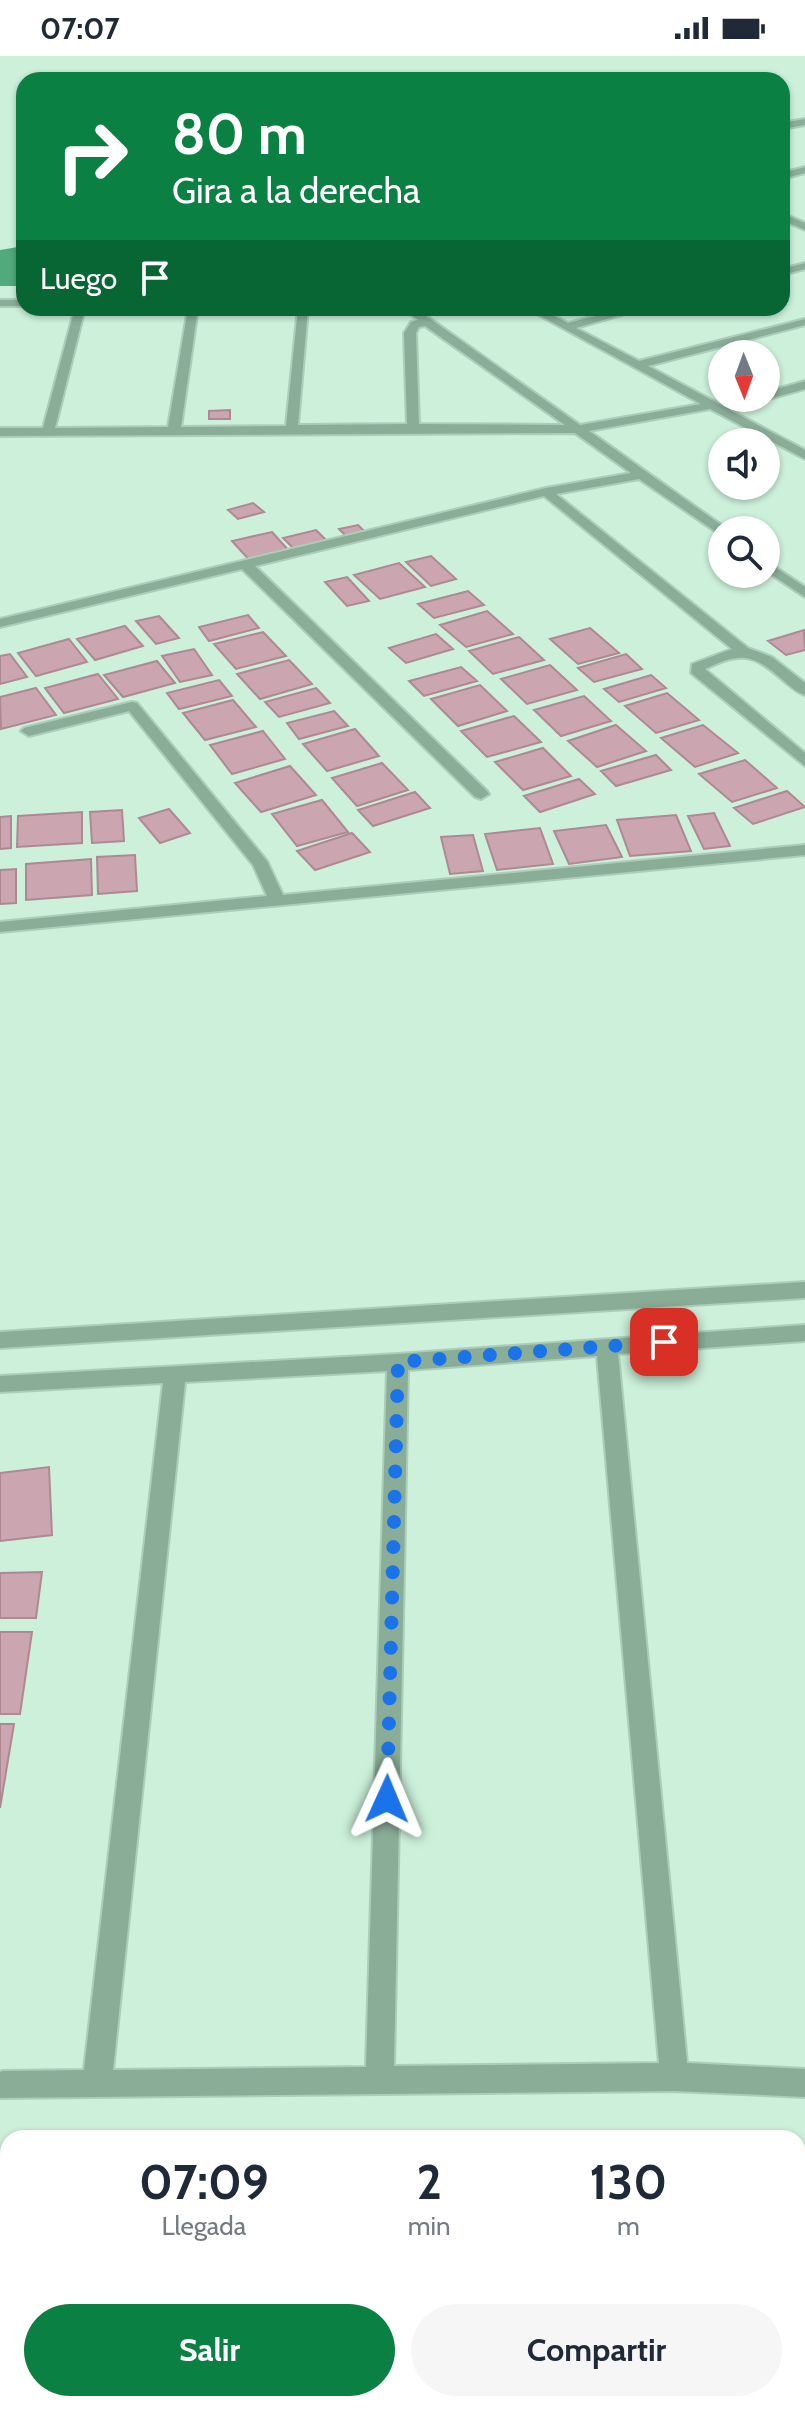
<!DOCTYPE html>
<html lang="es">
<head>
<meta charset="utf-8">
<style>
	body { margin:0; font-family:Cabin,sans-serif; background:#f6f6f7; color:#1f2937; height:100vh; display:flex; flex-direction:column; font-size:30px; white-space:nowrap }
	* { box-sizing:border-box; margin:0 }
	p { font-size:26px; color:#747a83 }
	.icon { flex:none; width:44px; height:44px; fill:none; stroke:currentColor; stroke-width:2; stroke-linecap:round; stroke-linejoin:round }
	.map { position:relative; flex:1; overflow:hidden }
	.drawer { position:absolute; left:0px; top:2074px; width:806px; height:282px; display:flex; flex-direction:column; background:#fff; border-radius:24px 24px 0 0; box-shadow:0 2px 6px #0004 }
	.drawer>* { flex:none }
	.hud { position:absolute; left:16px; top:16px; width:774px; height:244px; border-radius:24px; box-shadow:0 2px 6px #0004; background:#0b8043; color:#fff; overflow:hidden }
	.needle { width:52px; rotate:179deg }
	.buttons { position:absolute; left:708px; top:284px; display:grid; gap:16px }
	.buttons a { display:grid; place-items:center; width:72px; height:72px; border-radius:50%; background:#fff; box-shadow:0 2px 6px #0004; font-size:40px }
	.pin { position:absolute; display:grid; place-items:center; width:68px; height:68px; color:#fff; margin:-34px; border-radius:16px; box-shadow:0 4px 12px #0006 }
	.me { position:absolute; width:88px; margin:-44px; rotate:1deg; stroke-linejoin:round; filter:drop-shadow(0 0 6px #0008) }
	.turn { display:flex; align-items:center; gap:28px; height:168px; padding:0 24px; font-size:36px }
	.turn .icon { width:104px; height:104px; stroke-width:2.5 }
	.turn b { display:block; font-size:56px; line-height:68px }
	.then { display:flex; align-items:center; height:76px; padding:0 24px; background:#0003; gap:16px; font-size:30px }
	.eta { display:flex; justify-content:space-evenly; align-items:center; height:136px; text-align:center }
	.eta b { font-size:48px; font-weight:700; line-height:56px }
	.primary-button { display:flex; gap:16px; margin-top:auto; padding:16px 24px }
	.primary-button a { flex:1; height:92px; border-radius:48px; background:#0b8043; color:#fff; font-size:32px; font-weight:700; line-height:92px; text-align:center }
	.primary-button a+a { background:#f6f6f7; color:#1f2937 }
	.status { display:flex; justify-content:space-between; align-items:center; height:56px; padding:0 40px; background:#fff; direction:ltr }
	.status svg { height:22px; fill:currentColor }
	.map>svg:first-child { display:block }
	.water { fill:#51a97c }
	.building { fill:#cba5b0; stroke:#ae8994; stroke-width:2 }
	.lines { fill:none; stroke-linecap:round; stroke-linejoin:round }
	.minor-casing { stroke:#adcdba; stroke-width:4 }
	.minor { fill:#8aad98; fill-rule:evenodd }
	.route { stroke:#1a73e8; stroke-width:14; stroke-dasharray:0 25.2 }
</style>
</head>
<body>
<div class="status"><b>07:07</b><svg viewBox="0 0 49 12"><path d="M0 12V9h3v3zM5 12V6h3v6zM10 12V3h3v9zM15 12V0h3v12zM26 1h20v11H26zM47 4h2v5h-2z"/></svg></div>
<div class="map">
<svg width="805" height="2355" viewBox="0 0 805 2355">
	<rect width="100%" height="100%" fill="#ccf0da"/>
	<!-- water -->
	<path class="water" d="M 24,190 L 24,230 L 0,230 L 0,194 Z"/>
	<!-- building -->
	<path class="building" d="M 230,354 L 230,363 L 209,363 L 209,355 Z
		M 253,447 L 264,456 L 238,463 L 228,454 Z
		M 358,469 L 366,477 L 347,481 L 339,473 Z
		M 316,474 L 328,486 L 295,494 L 283,482 Z
		M 272,476 L 290,496 L 250,505 L 232,485 Z
		M 431,500 L 456,523 L 431,530 L 406,506 Z
		M 399,507 L 425,531 L 380,543 L 354,519 Z
		M 347,521 L 369,545 L 347,550 L 325,526 Z
		M 468,535 L 484,549 L 434,562 L 418,548 Z
		M 487,555 L 513,578 L 466,591 L 440,569 Z
		M 248,559 L 259,572 L 209,585 L 199,571 Z
		M 159,560 L 179,582 L 156,588 L 136,565 Z
		M 125,570 L 143,590 L 95,604 L 77,583 Z
		M 590,572 L 619,597 L 578,608 L 550,583 Z
		M 804,574 L 805,594 L 786,599 L 768,585 Z
		M 263,576 L 286,600 L 236,613 L 214,588 Z
		M 436,578 L 453,593 L 406,607 L 389,592 Z
		M 519,581 L 544,604 L 493,618 L 469,595 Z
		M 69,583 L 87,606 L 36,620 L 18,597 Z
		M 194,593 L 212,619 L 180,626 L 162,600 Z
		M 10,598 L 27,621 L 0,628 L 0,600 Z
		M 626,598 L 642,613 L 594,626 L 578,612 Z
		M 289,604 L 312,628 L 260,643 L 237,618 Z
		M 157,605 L 175,627 L 123,641 L 104,619 Z
		M 550,609 L 577,634 L 527,648 L 501,623 Z
		M 461,611 L 477,625 L 424,640 L 409,625 Z
		M 98,618 L 118,643 L 64,657 L 45,632 Z
		M 651,619 L 666,632 L 619,646 L 604,633 Z
		M 219,624 L 232,640 L 179,653 L 167,637 Z
		M 480,629 L 507,655 L 458,670 L 431,643 Z
		M 36,632 L 56,659 L 1,673 L 0,641 Z
		M 316,632 L 330,647 L 279,661 L 265,646 Z
		M 667,637 L 699,664 L 656,677 L 625,650 Z
		M 584,640 L 611,665 L 561,680 L 534,654 Z
		M 233,644 L 256,671 L 205,684 L 183,657 Z
		M 334,655 L 348,670 L 299,683 L 287,667 Z
		M 514,660 L 541,686 L 487,701 L 461,675 Z
		M 616,669 L 646,695 L 597,711 L 568,685 Z
		M 703,669 L 738,697 L 695,711 L 661,682 Z
		M 355,673 L 379,700 L 327,715 L 303,688 Z
		M 263,675 L 285,703 L 232,718 L 210,689 Z
		M 543,692 L 571,720 L 523,734 L 495,706 Z
		M 656,699 L 671,714 L 616,730 L 601,715 Z
		M 745,704 L 777,732 L 732,746 L 699,718 Z
		M 382,707 L 408,734 L 357,750 L 332,722 Z
		M 290,710 L 316,739 L 261,756 L 235,727 Z
		M 579,723 L 595,738 L 540,756 L 524,740 Z
		M 787,735 L 805,751 L 753,768 L 734,752 Z
		M 415,736 L 430,752 L 373,770 L 358,754 Z
		M 322,744 L 348,776 L 297,790 L 272,758 Z
		M 169,753 L 190,777 L 160,787 L 139,762 Z
		M 122,754 L 124,785 L 92,787 L 90,756 Z
		M 82,756 L 82,787 L 17,791 L 18,760 Z
		M 714,757 L 730,790 L 704,793 L 688,760 Z
		M 676,759 L 691,795 L 630,800 L 617,764 Z
		M 11,760 L 11,792 L 0,793 L 0,761 Z
		M 606,769 L 622,801 L 569,808 L 554,775 Z
		M 540,772 L 553,808 L 497,814 L 485,778 Z
		M 352,777 L 370,796 L 315,814 L 297,795 Z
		M 473,779 L 483,815 L 450,818 L 441,781 Z
		M 135,799 L 137,835 L 98,838 L 97,801 Z
		M 91,803 L 92,839 L 26,844 L 26,808 Z
		M 16,813 L 16,847 L 0,848 L 0,814 Z
		M 49,1411 L 52,1479 L 0,1485 L 0,1417 Z
		M 42,1516 L 36,1562 L 0,1562 L 0,1517 Z
		M 0,1576 L 32,1576 L 20,1658 L 0,1658 Z
		M 0,1668 L 14,1668 L 0,1752 Z
		M 0,2257 L 8,2257 L 8,2348 L 39,2348 L 39,2355 L 0,2355 Z
		M 53,2348 L 121,2348 L 121,2355 L 52,2355 Z
		M 153,2348 L 215,2348 L 215,2355 L 153,2355 Z
		M 233,2348 L 354,2348 L 354,2355 L 233,2355 Z
		M 379,2348 L 493,2348 L 493,2355 L 379,2355 Z
		M 508,2348 L 571,2348 L 571,2355 L 508,2355 Z
		M 655,2348 L 695,2348 L 714,2355 L 653,2355 Z
		M 743,2348 L 783,2348 L 783,2355 L 768,2355 Z"/>
	<g class="lines">
		<defs>
			<path id="minor" d="M 805,63 L 805,69 L 782,73 L 782,67 Z
				M 805,111 L 805,117 L 782,123 L 782,117 Z
				M 782,157 L 805,167 L 805,174 L 782,164 Z
				M 805,207 L 805,213 L 782,219 L 782,213 Z
				M 0,244 L 24,244 L 24,250 L 0,250 Z
				M 75,252 L 85,252 L 55,372 L 168,371 L 188,252 L 198,252 L 181,371 L 286,370 L 298,252 L 308,252 L 298,369 L 407,368 L 404,277 L 411,266 L 418,264 L 403,252 L 415,252 L 580,369 L 701,348 L 526,252 L 539,252 L 568,267 L 627,252 L 645,252 L 576,272 L 639,305 L 805,263 L 805,269 L 648,310 L 721,349 L 746,342 L 766,342 L 766,336 L 805,325 L 805,333 L 730,354 L 805,394 L 805,403 L 710,353 L 589,375 L 727,473 L 722,474 L 722,480 L 639,423 L 556,438 L 748,592 L 772,601 L 805,627 L 805,639 C 797,637 791,631 784,625 C 753,598 742,595 705,613 L 805,697 L 805,710 L 691,617 L 692,608 L 732,593 L 544,440 L 255,510 L 487,735 L 489,738 L 481,743 L 475,741 L 242,513 L 0,571 L 0,563 L 546,432 L 631,417 L 575,377 L 0,380 L 0,372 L 43,372 ZM 425,270 L 565,369 L 419,368 L 416,277 L 419,271 Z
				M 766,505 L 805,531 L 805,541 L 766,515 Z
				M 132,646 L 137,647 L 267,805 L 283,839 L 805,789 L 805,799 L 0,876 L 0,866 L 267,840 L 253,809 L 129,655 L 29,680 L 21,675 L 24,672 Z
				M 805,1226 L 805,1242 L 0,1292 L 0,1276 Z
				M 805,1269 L 805,1285 L 618,1298 L 687,2007 L 805,2013 L 805,2041 L 674,2035 L 0,2042 L 0,2016 L 3,2015 L 84,2014 L 163,1327 L 0,1336 L 0,1320 L 398,1298 ZM 597,1300 L 659,2007 L 394,2010 L 408,1314 ZM 387,1315 L 366,2011 L 113,2014 L 185,1326 Z"/>
		</defs>
		<!-- minor casing -->
		<use href="#minor" class="minor-casing"/>
		<!-- minor -->
		<use href="#minor" class="minor"/>
	</g>
	<g class="lines">
		<!-- route -->
		<path class="route" d="M 387,1743 L 398,1306 L 664,1286"/>
	</g>
</svg>
<div class="buttons">
<a><svg class="needle" viewBox="-14 -14 28 28"><path d="M0-13l5 13h-10z" fill="#e53935"/><path d="M0 13l5-13h-10z" fill="#747a83"/></svg></a>
<a><svg class="icon" aria-label="sound" viewBox="0 0 24 24"><path d="M4 9h4l5-4v14l-5-4H4zM17 9q2 3 0 6"/></svg></a>
<a><svg class="icon" aria-label="search" viewBox="0 0 24 24"><circle cx="10" cy="10" r="6"/><path d="M15 15l6 6"/></svg></a>
</div>
<div class="pin" style="left:664px;top:1286px;background:#d93025"><svg class="icon" aria-label="arrive" viewBox="0 0 24 24"><path d="M6 21V4h12l-3 4 3 4H6"/></svg></div>
<svg class="me" style="left:387px;top:1743px" viewBox="-20 -20 40 40"><path d="M0-17L14 15 0 8-14 15z" fill="#1a73e8" stroke="#fff" stroke-width="4"/></svg>
<div class="hud">
<div class="turn"><svg class="icon" aria-label="right" viewBox="0 0 24 24"><path d="M7 20v-9h11M14 6l5 5-5 5"/></svg><div><b>80 m</b>Gira a la derecha</div></div>
<div class="then">Luego<svg class="icon" aria-label="arrive" viewBox="0 0 24 24"><path d="M6 21V4h12l-3 4 3 4H6"/></svg></div>
</div>
<section class="drawer">
<div class="eta">
<div><b>07:09</b><p>Llegada</p></div>
<div><b>2</b><p>min</p></div>
<div><b>130</b><p>m</p></div>
</div>
<div class="primary-button"><a>Salir</a><a>Compartir</a></div>
</section>
</div>
</body>
</html>
